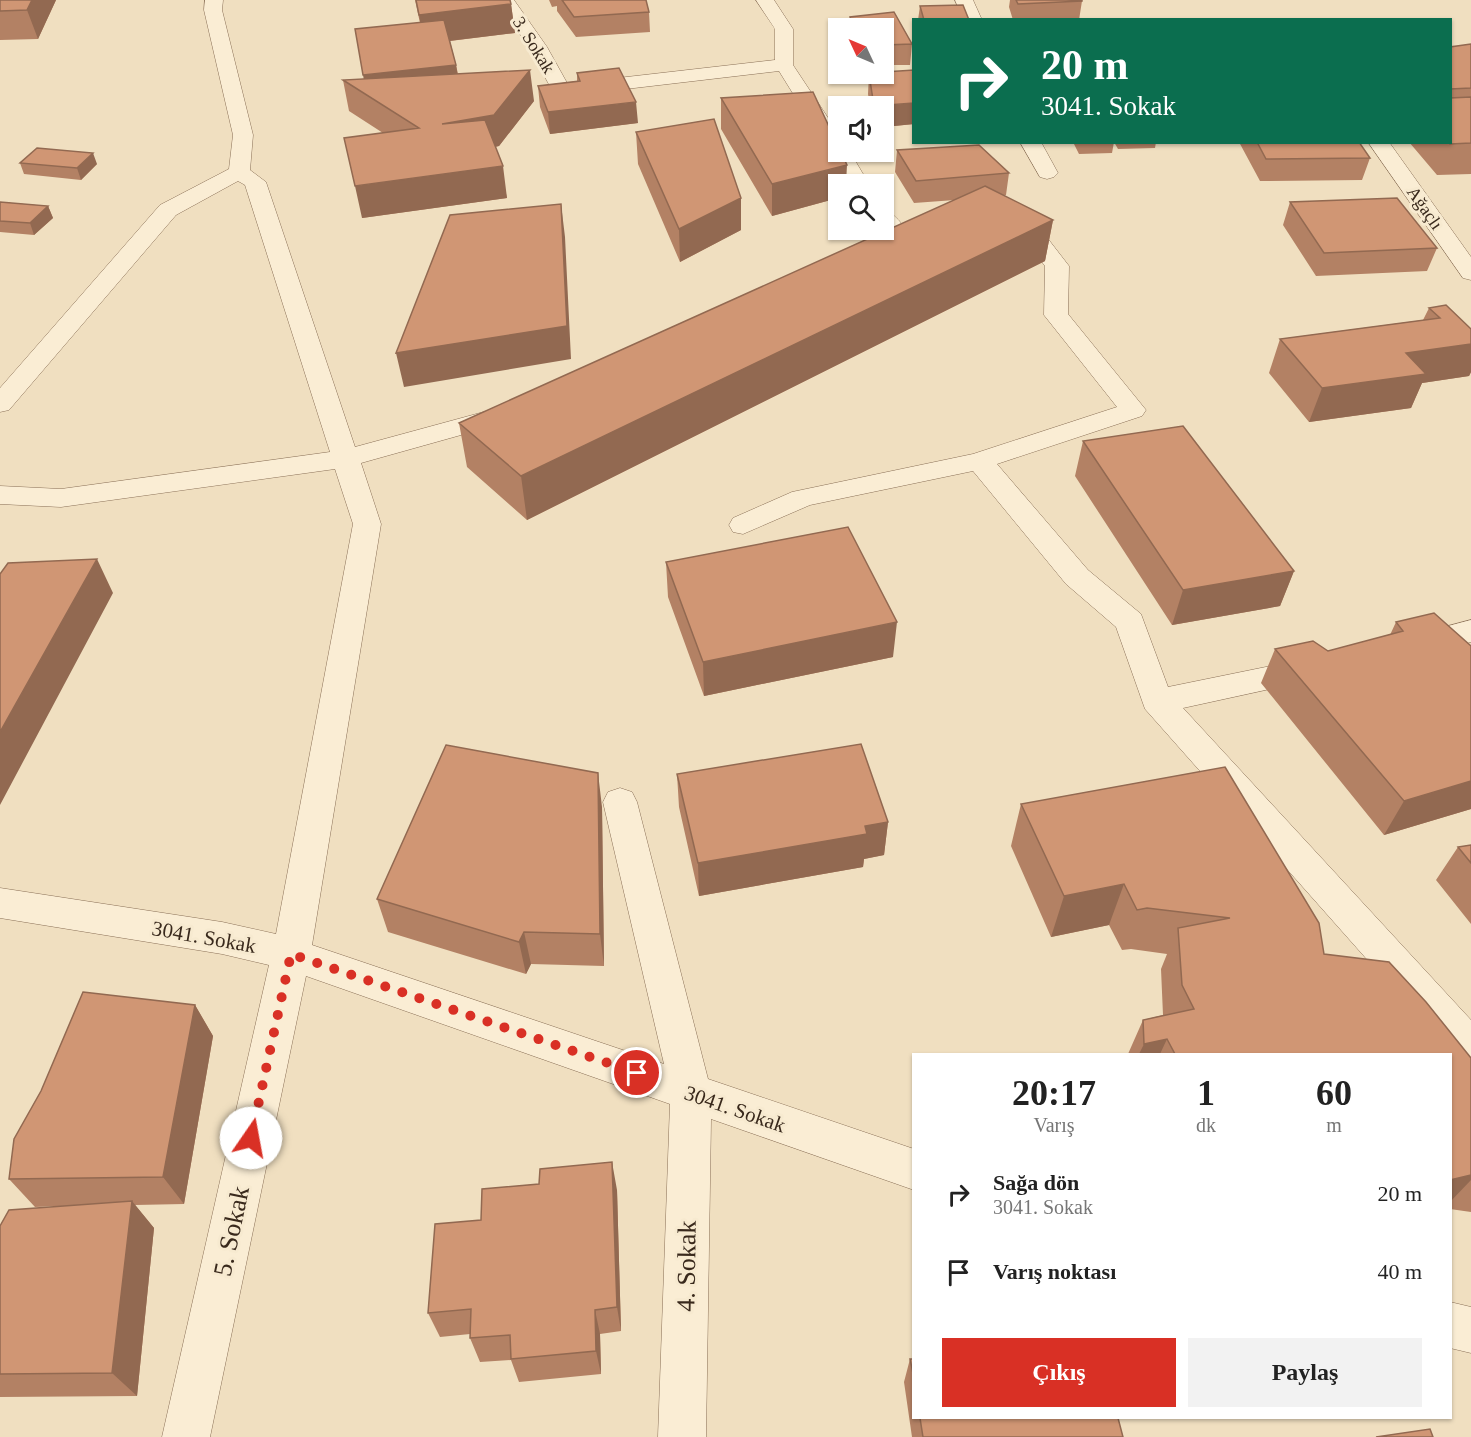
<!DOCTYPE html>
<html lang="tr">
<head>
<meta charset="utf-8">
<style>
	body { margin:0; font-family:Georgia,serif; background:#f2f2f2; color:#222; height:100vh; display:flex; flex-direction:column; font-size:22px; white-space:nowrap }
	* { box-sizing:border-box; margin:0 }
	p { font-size:20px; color:#767676 }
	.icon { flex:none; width:33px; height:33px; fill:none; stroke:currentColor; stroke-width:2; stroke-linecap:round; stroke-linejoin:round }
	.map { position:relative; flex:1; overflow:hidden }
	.sheet { position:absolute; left:912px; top:1053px; width:540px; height:366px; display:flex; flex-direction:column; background:#fff; border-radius:0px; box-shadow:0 2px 4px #0004 }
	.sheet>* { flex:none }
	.guide { position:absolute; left:912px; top:18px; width:540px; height:126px; border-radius:0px; box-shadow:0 2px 4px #0004; background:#0b6e4f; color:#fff; overflow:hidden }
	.needle { width:39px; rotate:314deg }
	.fabs { position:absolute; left:828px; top:18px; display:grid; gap:12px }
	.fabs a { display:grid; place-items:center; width:66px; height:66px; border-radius:0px; background:#fff; box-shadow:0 2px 4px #0004; font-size:30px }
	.pin { position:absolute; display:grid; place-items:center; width:51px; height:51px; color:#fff; margin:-26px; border:3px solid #fff; border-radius:50%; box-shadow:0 2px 6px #0007 }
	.me { position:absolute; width:66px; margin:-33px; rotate:12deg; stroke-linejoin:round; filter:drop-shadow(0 0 4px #0008) }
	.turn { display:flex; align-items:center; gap:21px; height:126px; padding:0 30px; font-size:27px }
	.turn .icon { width:78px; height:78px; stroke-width:2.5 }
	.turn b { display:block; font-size:42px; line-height:51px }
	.eta { display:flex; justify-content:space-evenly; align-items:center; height:102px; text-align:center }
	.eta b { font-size:36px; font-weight:800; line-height:42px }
	.cta { display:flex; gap:12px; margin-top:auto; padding:12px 30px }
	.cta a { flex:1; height:69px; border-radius:0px; background:#d93025; color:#fff; font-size:24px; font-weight:800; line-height:69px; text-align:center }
	.cta a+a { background:#f2f2f2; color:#222 }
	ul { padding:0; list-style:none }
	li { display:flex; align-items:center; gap:18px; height:78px; padding:0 30px }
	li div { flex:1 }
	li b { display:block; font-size:22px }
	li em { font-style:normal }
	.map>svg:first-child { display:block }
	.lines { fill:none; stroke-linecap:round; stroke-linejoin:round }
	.street-casing { stroke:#8a7057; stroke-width:1 }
	.street { fill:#faedd4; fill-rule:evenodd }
	.wall { fill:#b38164 }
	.shaded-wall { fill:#926951 }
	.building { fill:#d09674; stroke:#926951; stroke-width:1.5 }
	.route { stroke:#d93025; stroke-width:10; stroke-dasharray:0 18 }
	.labels { text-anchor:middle; stroke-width:6; stroke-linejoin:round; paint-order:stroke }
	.far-street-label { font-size:18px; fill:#39291c; stroke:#f7ead0 }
	.street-label { font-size:21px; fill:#39291c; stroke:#f7ead0 }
	.near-street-label { font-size:26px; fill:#39291c; stroke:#f7ead0 }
</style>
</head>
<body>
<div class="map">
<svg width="1471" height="1437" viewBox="0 0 1471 1437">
	<rect width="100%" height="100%" fill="#f0dfc0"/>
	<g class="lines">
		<defs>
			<path id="street" d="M 205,0 L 223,0 L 222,10 L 253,135 L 250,170 L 266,182 L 355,447 L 502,407 L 511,409 L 515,415 L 511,421 L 361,463 L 381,524 L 312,945 L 664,1064 L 603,802 L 608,792 L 620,788 L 632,792 L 637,802 L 708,1079 L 914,1149 L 914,1190 L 711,1119 L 706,1437 L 658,1437 L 670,1104 L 306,976 L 210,1437 L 162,1437 L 269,965 L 222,954 L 0,918 L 0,888 L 222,922 L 276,934 L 353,524 L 335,469 L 61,507 L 0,504 L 0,486 L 61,489 L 330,452 L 245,185 L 238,181 L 176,215 L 9,410 L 0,412 L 0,388 L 160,205 L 229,169 L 233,135 L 204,10 Z
				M 496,0 L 514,0 L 547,47 L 571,90 L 568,94 L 554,94 L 529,47 Z
				M 756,0 L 774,0 L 793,29 L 793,65 L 838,133 L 838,152 L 850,152 L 869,184 L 849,184 L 779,71 L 583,94 L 576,92 L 573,88 L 576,84 L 583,82 L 775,60 L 775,29 Z
				M 955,0 L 973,0 L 982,20 L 964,20 Z
				M 1020,142 L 1041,142 L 1058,173 L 1054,177 L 1047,179 L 1040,177 Z
				M 1368,142 L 1389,142 L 1471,257 L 1471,280 L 1463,278 Z
				M 884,210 C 898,214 908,233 916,245 L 913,250 C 896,254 891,242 882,230 Z
				M 1020,211 L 1028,213 L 1069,266 L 1068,314 L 1146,410 L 1142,416 L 997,464 L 1088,570 L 1141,614 L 1168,687 L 1305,659 L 1316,663 L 1321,671 L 1316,679 L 1183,708 L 1471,1020 L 1471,1066 L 1457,1061 L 1145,709 L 1116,627 L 1066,584 L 973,471 L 810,505 L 743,534 L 733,532 L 729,525 L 733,518 L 792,492 L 973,454 L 1117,407 L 1044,315 L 1045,266 L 1009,218 L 1012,213 Z
				M 1471,620 L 1471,642 L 1414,657 L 1403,654 L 1398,646 L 1403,638 Z
				M 1450,1302 L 1471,1307 L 1471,1353 L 1450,1348 Z"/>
		</defs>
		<!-- street casing -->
		<use href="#street" class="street-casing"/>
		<!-- street -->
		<use href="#street" class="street"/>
	</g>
	<!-- wall -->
	<path class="wall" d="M 0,0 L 56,0 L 38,39 L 0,40 Z
		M 415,0 L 510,0 L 511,4 L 515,33 L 450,41 L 456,65 L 458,74 L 534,101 L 499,146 L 495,147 L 507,198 L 362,218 L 383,133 L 349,111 L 343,80 L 364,79 L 420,23 Z
		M 549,0 L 646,0 L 649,12 L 650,32 L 576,37 L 557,11 L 557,6 L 552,7 Z
		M 1010,0 L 1082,0 L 1082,1 L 1079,20 L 1013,20 L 1009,7 Z
		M 920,6 L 969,20 L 918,20 Z
		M 894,12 L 912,44 L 910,65 L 884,65 L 884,28 L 849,28 L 850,17 Z
		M 1471,44 L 1471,174 L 1437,175 L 1409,142 L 1450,142 L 1450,47 Z
		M 577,73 L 638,123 L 550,134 L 540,107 L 538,86 L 577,81 Z
		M 869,74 L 914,124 L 884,127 L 884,106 L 870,106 L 868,94 Z
		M 721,98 L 838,184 L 838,198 L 772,216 L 721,129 Z
		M 636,132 L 741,198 L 741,230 L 680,262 L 638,164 Z
		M 1073,142 L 1114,142 L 1112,153 L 1079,154 Z
		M 1114,142 L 1156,142 L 1155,148 L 1118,149 Z
		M 1239,142 L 1359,142 L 1370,158 L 1362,180 L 1260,181 Z
		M 897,150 L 1009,173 L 1006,195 L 1004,196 L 1053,220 L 1045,261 L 527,520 L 467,467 L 459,423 L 955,200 L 914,203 L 895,172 Z
		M 20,163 L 97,164 L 81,180 L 24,174 Z
		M 0,202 L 48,206 L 53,218 L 34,235 L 0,232 Z
		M 1290,202 L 1437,248 L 1427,271 L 1316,276 L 1283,225 Z
		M 1429,308 L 1471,329 L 1471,372 L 1469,376 L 1422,383 L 1411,408 L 1309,422 L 1269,373 L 1280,339 L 1423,320 Z
		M 1083,441 L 1294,571 L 1280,606 L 1172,625 L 1075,476 Z
		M 666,562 L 893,657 L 704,696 L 668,597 Z
		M 1396,622 L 1471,646 L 1471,809 L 1384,835 L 1261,683 L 1275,649 L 1328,651 L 1390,635 Z
		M 677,774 L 888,822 L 884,855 L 864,859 L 863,867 L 699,896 L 679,807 Z
		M 1021,804 L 1324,954 L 1471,1058 L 1471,1212 L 1450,1209 L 1450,1054 L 1128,1054 L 1143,1020 L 1163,1015 L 1161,969 L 1167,954 L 1131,949 L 1122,950 L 1109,925 L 1051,937 L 1011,846 Z
		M 602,807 L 604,966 L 531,964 L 526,974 L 388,932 L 377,899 Z
		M 1471,845 L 1471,924 L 1436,880 L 1458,847 Z
		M 195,1005 L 213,1036 L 184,1204 L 135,1205 L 154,1228 L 137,1396 L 0,1397 L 0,1226 L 59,1206 L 35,1207 L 9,1179 Z
		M 617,1190 L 621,1331 L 600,1334 L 601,1374 L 519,1382 L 511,1360 L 480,1362 L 470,1338 L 470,1334 L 440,1337 L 428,1313 L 481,1220 Z
		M 910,1359 L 914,1359 L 914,1418 L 1118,1418 L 1123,1437 L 912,1437 L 904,1382 Z"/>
	<!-- shaded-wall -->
	<path class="shaded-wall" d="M 32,0 L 56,0 L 38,39 L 27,10 Z
		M 511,4 L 515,33 L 424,44 L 419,15 Z
		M 456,65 L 461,95 L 367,96 L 363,75 Z
		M 530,70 L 534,101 L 499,146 L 447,156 L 442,124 Z
		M 636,102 L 638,123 L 550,134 L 548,112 Z
		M 914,103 L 914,124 L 884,127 L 884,106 L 877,106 Z
		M 93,153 L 97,164 L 81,180 L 77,168 Z
		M 847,165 L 846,184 L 838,184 L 838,198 L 772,216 L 772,184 Z
		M 503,166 L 507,198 L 362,218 L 355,186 Z
		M 741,198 L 741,230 L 680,262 L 679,229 Z
		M 561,204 L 565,237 L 571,359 L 404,387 L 396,353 Z
		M 48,206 L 53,218 L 34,235 L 30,223 Z
		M 1053,220 L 1045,261 L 527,520 L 521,476 Z
		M 1471,344 L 1471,372 L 1469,376 L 1422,383 L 1411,408 L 1309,422 L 1322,388 L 1406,353 Z
		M 97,559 L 113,593 L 0,805 L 0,732 Z
		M 1294,571 L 1280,606 L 1172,625 L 1183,590 Z
		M 897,622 L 893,657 L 704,696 L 703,662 Z
		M 598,773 L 602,807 L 604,966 L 600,934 Z
		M 1471,781 L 1471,809 L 1384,835 L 1404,801 Z
		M 888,822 L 884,855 L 864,859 L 863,867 L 699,896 L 698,863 L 865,826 Z
		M 1124,884 L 1109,925 L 1051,937 L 1064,896 Z
		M 524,932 L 531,964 L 526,974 L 519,942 Z
		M 195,1005 L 213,1036 L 184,1204 L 163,1177 Z
		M 1167,1039 L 1160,1054 L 1139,1054 L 1144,1044 Z
		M 612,1162 L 617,1190 L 621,1331 L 617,1307 Z
		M 1471,1175 L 1471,1180 L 1450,1202 L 1450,1180 Z
		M 132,1201 L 154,1228 L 137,1396 L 112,1373 Z
		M 595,1310 L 600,1334 L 601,1374 L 596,1351 Z"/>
	<!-- building -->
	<path class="building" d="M 0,0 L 32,0 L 27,10 L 0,11 Z
		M 416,0 L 510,0 L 511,4 L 419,15 Z
		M 562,0 L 646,0 L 649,12 L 574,17 Z
		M 1016,0 L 1082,0 L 1082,1 L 1018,4 Z
		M 963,5 L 969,20 L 924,20 L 920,6 Z
		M 894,12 L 912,44 L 884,45 L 884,28 L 853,28 L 850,17 Z
		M 444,20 L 456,65 L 363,75 L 355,29 Z
		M 1471,44 L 1471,88 L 1450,89 L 1450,47 Z
		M 619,68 L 636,102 L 548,112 L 538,86 L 580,81 L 577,73 Z
		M 530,70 L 494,115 L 442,124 L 485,120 L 503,166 L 355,186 L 344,138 L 419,128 L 343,80 Z
		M 914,70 L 914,103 L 874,106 L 869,74 L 884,74 L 884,72 Z
		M 813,92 L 838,146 L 838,152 L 841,152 L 847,165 L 772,184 L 721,98 Z
		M 1471,97 L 1471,143 L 1450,144 L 1448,142 L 1450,142 L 1450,98 Z
		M 714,119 L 741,198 L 679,229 L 636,132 Z
		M 1080,142 L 1106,142 L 1081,143 Z
		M 1257,142 L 1359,142 L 1370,158 L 1266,159 Z
		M 979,145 L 1009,173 L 916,181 L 897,150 Z
		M 37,148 L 93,153 L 77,168 L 20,163 Z
		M 985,186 L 1053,220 L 521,476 L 459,423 Z
		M 1397,198 L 1437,248 L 1324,253 L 1290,202 Z
		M 0,202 L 48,206 L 30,223 L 0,221 Z
		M 561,204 L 567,326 L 396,353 L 450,215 Z
		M 1446,305 L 1471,329 L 1471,344 L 1406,353 L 1426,374 L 1322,388 L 1280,339 L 1440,318 L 1429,308 Z
		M 1183,426 L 1294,571 L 1183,590 L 1083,441 Z
		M 848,527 L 897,622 L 703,662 L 666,562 Z
		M 97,559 L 0,732 L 0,574 L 8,563 Z
		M 1434,613 L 1471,646 L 1471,781 L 1404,801 L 1275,649 L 1313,641 L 1328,651 L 1403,631 L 1396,622 Z
		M 861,744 L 888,822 L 865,826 L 867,834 L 698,863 L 677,774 Z
		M 446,745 L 598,773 L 600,934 L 524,932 L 519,942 L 377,899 Z
		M 1225,767 L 1319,923 L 1324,954 L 1389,962 L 1426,1002 L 1471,1058 L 1471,1175 L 1450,1180 L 1450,1054 L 1175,1054 L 1167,1039 L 1144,1044 L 1143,1020 L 1194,1009 L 1182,985 L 1178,928 L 1230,918 L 1147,908 L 1137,910 L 1124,884 L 1064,896 L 1021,804 Z
		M 1471,845 L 1471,863 L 1458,847 Z
		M 83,992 L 195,1005 L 163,1177 L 9,1179 L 14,1139 L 41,1091 Z
		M 612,1162 L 617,1307 L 595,1310 L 596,1351 L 511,1359 L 510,1335 L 470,1338 L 471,1309 L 428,1313 L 435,1224 L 481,1220 L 482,1189 L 539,1184 L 540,1169 Z
		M 132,1201 L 112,1373 L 0,1374 L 0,1226 L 9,1210 Z
		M 910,1359 L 914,1359 L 914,1378 Z
		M 920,1418 L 1118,1418 L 1123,1437 L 923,1437 Z
		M 1430,1429 L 1433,1437 L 1376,1437 Z"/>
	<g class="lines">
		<!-- route -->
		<path class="route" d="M 251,1138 L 291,954 L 637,1073"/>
	</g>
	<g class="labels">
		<!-- far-street labels -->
		<g class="far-street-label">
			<text transform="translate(534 45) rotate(58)" y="6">3. Sokak</text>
			<text transform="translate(1425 208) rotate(55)" y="6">Ağaçlı</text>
		</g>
		<!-- street labels -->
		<g class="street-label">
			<text transform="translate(204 937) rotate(10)" y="7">3041. Sokak</text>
			<text transform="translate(735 1109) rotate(19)" y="7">3041. Sokak</text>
		</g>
		<!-- near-street labels -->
		<g class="near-street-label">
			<text transform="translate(231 1231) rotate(-78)" y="9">5. Sokak</text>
			<text transform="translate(686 1266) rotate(-89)" y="9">4. Sokak</text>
		</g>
	</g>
</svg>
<div class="fabs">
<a><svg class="needle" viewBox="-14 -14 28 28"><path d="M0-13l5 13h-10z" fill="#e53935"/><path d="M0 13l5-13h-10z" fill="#767676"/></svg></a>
<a><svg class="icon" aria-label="sound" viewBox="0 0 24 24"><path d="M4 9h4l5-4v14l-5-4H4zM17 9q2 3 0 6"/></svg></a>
<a><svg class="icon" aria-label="search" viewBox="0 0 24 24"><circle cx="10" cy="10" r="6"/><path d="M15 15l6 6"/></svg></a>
</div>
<div class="pin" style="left:637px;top:1073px;background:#d93025"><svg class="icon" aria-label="arrive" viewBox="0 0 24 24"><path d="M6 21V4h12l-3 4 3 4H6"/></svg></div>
<svg class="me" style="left:251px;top:1138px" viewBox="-20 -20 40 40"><circle r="19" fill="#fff"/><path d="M0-13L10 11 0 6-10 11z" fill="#d93025"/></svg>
<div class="guide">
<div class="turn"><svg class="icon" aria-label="right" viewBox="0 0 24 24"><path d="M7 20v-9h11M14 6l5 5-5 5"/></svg><div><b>20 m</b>3041. Sokak</div></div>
</div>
<section class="sheet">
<div class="eta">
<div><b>20:17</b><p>Varış</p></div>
<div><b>1</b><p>dk</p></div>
<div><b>60</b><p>m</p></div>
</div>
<ul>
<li><svg class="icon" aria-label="right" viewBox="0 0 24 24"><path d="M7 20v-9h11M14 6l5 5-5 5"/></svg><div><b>Sağa dön</b><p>3041. Sokak</p></div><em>20 m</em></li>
<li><svg class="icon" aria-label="arrive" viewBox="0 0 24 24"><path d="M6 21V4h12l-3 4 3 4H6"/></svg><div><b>Varış noktası</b></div><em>40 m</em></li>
</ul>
<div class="cta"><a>Çıkış</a><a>Paylaş</a></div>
</section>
</div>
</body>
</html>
